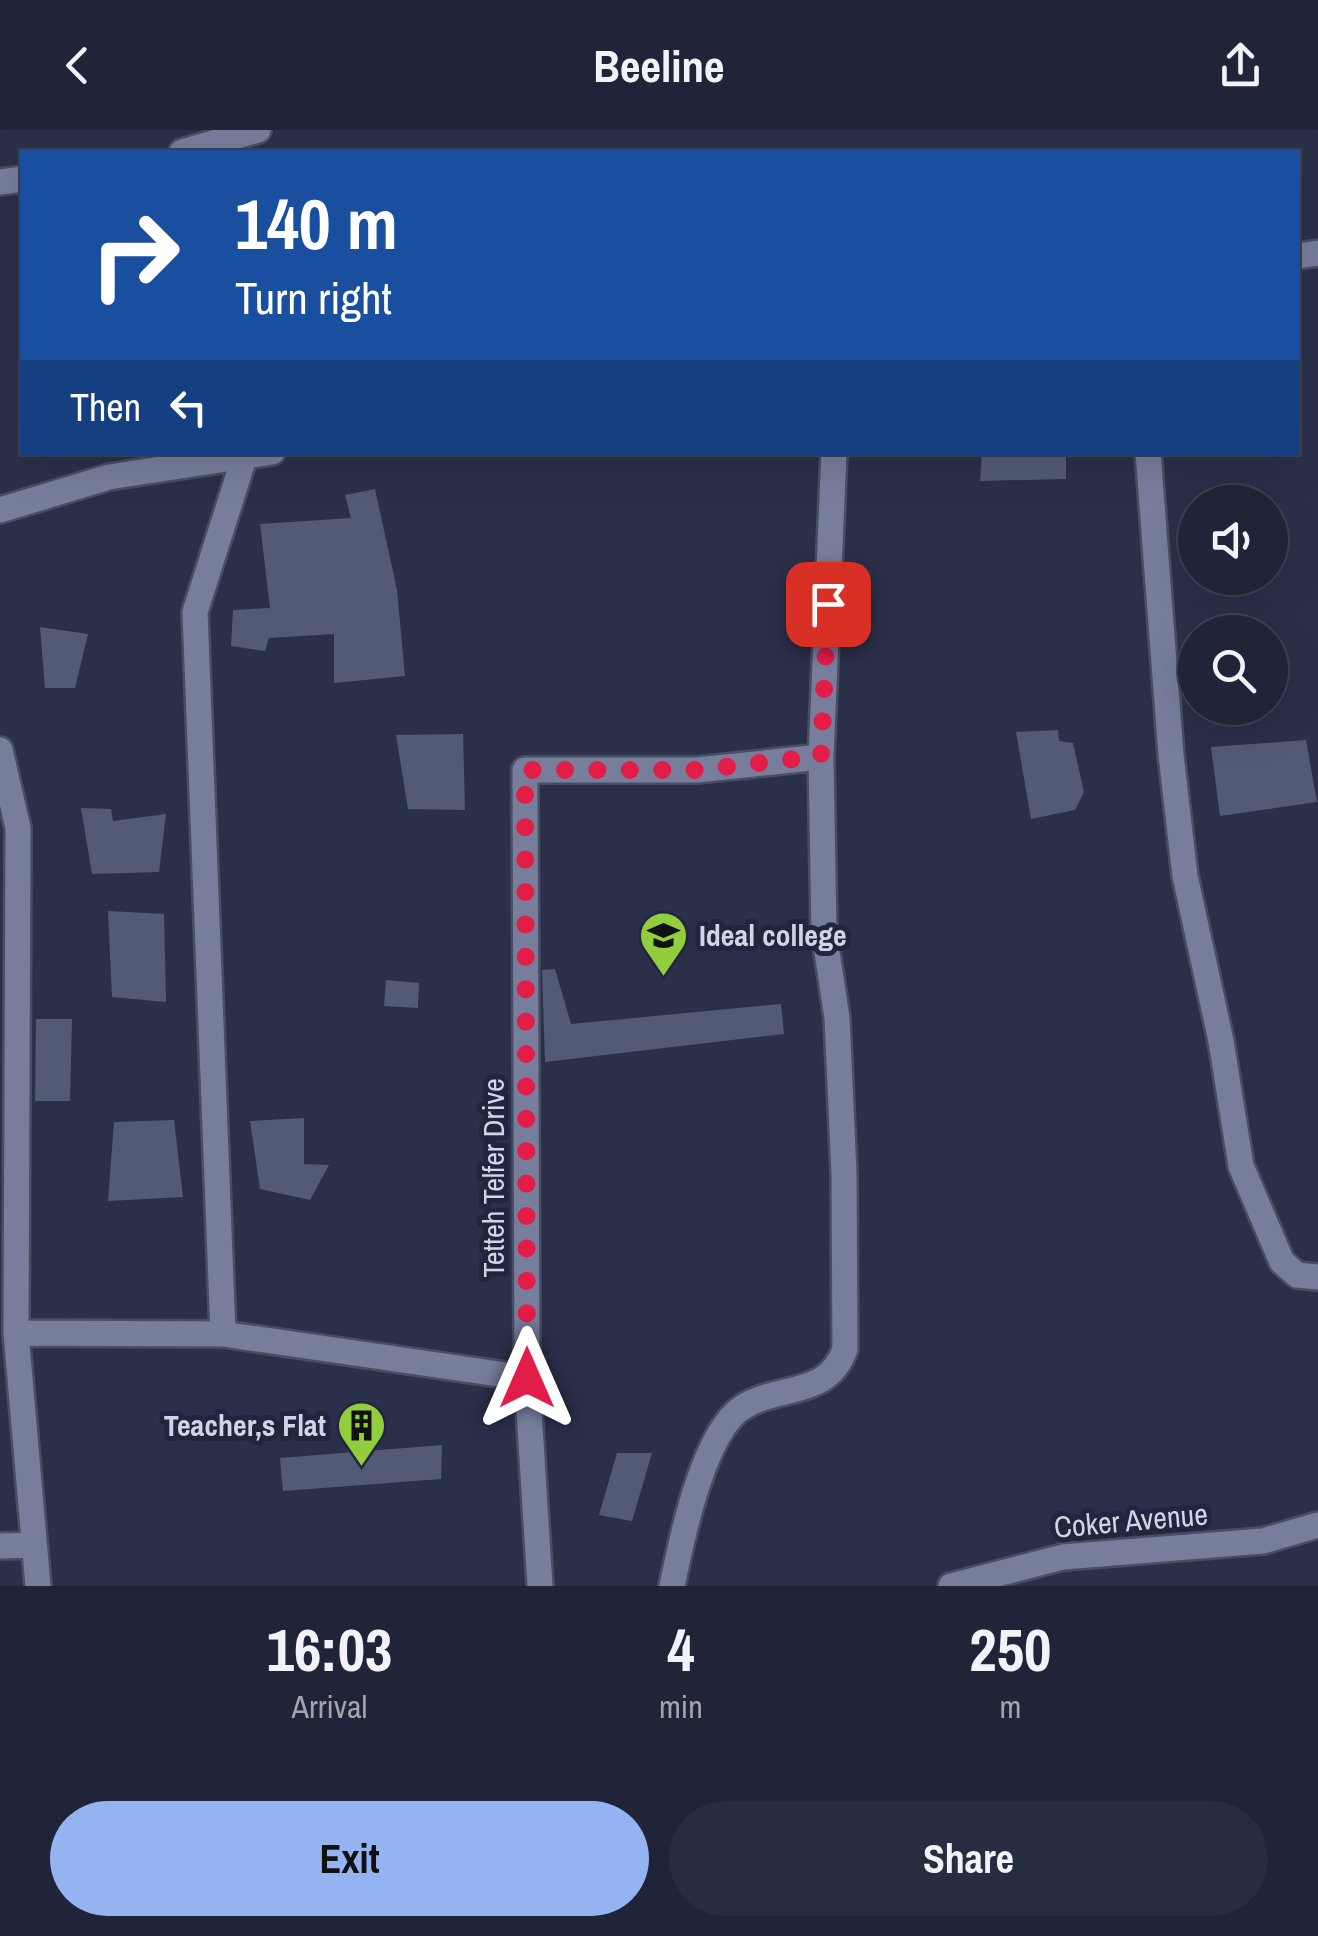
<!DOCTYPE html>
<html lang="en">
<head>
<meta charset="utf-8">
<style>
	body { margin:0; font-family:"Archivo Narrow",sans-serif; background:#282c40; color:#f1f3f6; height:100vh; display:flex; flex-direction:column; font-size:38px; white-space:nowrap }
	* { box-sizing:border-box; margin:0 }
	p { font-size:32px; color:#a2a4ae }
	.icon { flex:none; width:55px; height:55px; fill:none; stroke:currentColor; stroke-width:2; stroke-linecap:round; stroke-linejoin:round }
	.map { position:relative; height:1456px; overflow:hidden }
	.details { display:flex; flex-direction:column; background:#202438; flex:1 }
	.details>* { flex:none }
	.hud { position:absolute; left:20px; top:20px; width:1280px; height:305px; border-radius:0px; box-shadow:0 10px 40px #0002,0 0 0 2px #3d4153; background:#1a4fa0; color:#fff; overflow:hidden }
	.buttons { position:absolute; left:1178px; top:355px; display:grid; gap:20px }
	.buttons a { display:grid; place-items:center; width:110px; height:110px; border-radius:50%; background:#202438; box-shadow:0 10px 40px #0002,0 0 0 2px #3d4153; font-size:50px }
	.pin { position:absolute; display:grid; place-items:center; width:85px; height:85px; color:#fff; margin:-42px; border-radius:20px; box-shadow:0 5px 15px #0006 }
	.me { position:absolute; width:110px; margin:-55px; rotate:0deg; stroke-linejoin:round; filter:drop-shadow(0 0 8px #0008) }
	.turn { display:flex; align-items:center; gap:35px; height:210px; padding:0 50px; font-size:45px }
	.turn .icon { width:130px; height:130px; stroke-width:2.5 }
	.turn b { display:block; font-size:70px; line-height:85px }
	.then { display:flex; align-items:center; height:95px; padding:0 50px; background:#0003; gap:20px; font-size:38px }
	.eta { display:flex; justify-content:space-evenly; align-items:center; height:170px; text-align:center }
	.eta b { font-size:60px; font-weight:800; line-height:70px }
	.primary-button { display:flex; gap:20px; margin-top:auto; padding:20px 50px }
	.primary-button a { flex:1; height:115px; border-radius:60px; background:#95b2f1; color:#111; font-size:40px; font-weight:800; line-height:115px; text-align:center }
	.primary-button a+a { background:#282c40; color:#f1f3f6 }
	header { display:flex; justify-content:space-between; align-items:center; height:130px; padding:0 50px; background:#202438; font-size:45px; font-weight:800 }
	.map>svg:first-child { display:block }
	.building { fill:#535a76 }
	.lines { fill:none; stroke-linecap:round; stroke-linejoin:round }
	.minor-casing { stroke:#494d62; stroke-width:30 }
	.minor { stroke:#777e9c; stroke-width:25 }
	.route { stroke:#e11d48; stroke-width:18; stroke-dasharray:0 32.4 }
	.labels { text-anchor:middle; stroke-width:10; stroke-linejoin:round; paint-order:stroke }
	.poi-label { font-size:30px; font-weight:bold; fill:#d1d5e6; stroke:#21263f; text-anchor:start }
	.street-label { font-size:30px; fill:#d1d5e6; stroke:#21263f }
</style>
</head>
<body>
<header><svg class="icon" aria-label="back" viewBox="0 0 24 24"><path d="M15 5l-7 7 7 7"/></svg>Beeline<svg class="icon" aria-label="share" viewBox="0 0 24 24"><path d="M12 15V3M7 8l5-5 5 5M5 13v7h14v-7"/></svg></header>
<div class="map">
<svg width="1318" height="1456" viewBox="0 0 1318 1456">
	<rect width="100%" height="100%" fill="#2b304a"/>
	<!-- building -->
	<path class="building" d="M 982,322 L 1066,322 L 1066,349 L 980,351 Z
		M 375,359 L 397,460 L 405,546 L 334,553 L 334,504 L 269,508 L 265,521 L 231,516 L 233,480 L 270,478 L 260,394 L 351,388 L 345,365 Z
		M 40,497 L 88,504 L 75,558 L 45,558 Z
		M 1058,600 L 1059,611 L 1073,613 L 1084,662 L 1075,680 L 1031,689 L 1016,602 Z
		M 463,604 L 465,680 L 408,679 L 396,605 Z
		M 1306,610 L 1317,672 L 1220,686 L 1211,617 Z
		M 81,678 L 111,679 L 113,691 L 166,684 L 159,742 L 92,744 Z
		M 108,781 L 164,784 L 166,872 L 112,867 Z
		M 555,839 L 571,894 L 781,874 L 784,904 L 545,932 L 542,840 Z
		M 386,850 L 419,853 L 418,878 L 384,876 Z
		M 36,889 L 72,889 L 70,971 L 35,971 Z
		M 304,988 L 304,1034 L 329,1035 L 310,1070 L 260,1059 L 250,991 Z
		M 174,990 L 183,1067 L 108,1071 L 114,992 Z
		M 442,1315 L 441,1349 L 283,1361 L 280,1328 Z
		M 617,1323 L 652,1323 L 632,1391 L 599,1385 Z"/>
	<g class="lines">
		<defs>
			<path id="minor" d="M 182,22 L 258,0
				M 0,52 L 22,49
				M 1298,126 L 1318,123
				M 246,322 L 195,482 L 223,1204 L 527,1248
				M 1148,322 L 1171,625 L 1185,746 L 1221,911 L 1241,1036 L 1282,1132 L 1297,1145 L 1318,1147
				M 0,380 L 109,347 L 272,322
				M 0,620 L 18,698 L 16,1203 L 38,1456
				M 16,1203 L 223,1204
				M 0,1416 L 34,1415
				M 540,1456 L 527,1248 L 525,640 L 697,640 L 821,627 L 834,322
				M 672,1456 C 681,1412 703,1302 743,1277 C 780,1254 828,1268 845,1219 L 844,1043 L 837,888 L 824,802 L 821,627
				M 951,1456 L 1063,1427 L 1263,1411 L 1318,1395"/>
		</defs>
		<!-- minor casing -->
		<use href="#minor" class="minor-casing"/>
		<!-- minor -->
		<use href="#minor" class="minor"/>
	</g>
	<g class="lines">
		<!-- route -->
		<path class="route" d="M 527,1248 L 525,640 L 697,640 L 821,626 L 828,474"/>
	</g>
	<!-- icons -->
	<defs>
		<symbol id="university-pin" viewBox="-11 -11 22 30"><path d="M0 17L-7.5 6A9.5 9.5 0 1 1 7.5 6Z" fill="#92cd3e" stroke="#21263f"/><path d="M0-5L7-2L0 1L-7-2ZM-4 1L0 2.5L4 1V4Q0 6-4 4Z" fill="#111"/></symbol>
		<symbol id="building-pin" viewBox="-11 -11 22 30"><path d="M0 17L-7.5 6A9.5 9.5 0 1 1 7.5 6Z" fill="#92cd3e" stroke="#21263f"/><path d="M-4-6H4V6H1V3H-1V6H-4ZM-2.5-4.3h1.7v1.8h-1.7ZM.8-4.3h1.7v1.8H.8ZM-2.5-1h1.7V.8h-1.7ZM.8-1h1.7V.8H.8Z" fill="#111"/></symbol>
	</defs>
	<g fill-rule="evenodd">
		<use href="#university-pin" x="636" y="778" width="55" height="75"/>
		<use href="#building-pin" x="334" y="1268" width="55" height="75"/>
	</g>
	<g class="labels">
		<!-- poi labels -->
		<g class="poi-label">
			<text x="699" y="816">Ideal college</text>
			<text x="326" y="1306" text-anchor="end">Teacher,s Flat</text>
		</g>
		<!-- street labels -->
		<g class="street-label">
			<text transform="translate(494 1048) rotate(-90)" y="10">Tetteh Telfer Drive</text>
			<text transform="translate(1131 1391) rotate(-5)" y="10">Coker Avenue</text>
		</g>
	</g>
</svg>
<div class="buttons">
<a><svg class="icon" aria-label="sound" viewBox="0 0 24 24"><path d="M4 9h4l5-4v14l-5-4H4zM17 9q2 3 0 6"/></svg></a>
<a><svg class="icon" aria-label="search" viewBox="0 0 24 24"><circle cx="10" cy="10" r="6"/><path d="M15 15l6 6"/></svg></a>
</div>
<div class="pin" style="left:828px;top:474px;background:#d93025"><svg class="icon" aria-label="arrive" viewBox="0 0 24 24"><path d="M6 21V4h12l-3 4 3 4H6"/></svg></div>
<svg class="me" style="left:527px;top:1248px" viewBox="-20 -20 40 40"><path d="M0-17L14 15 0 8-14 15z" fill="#e11d48" stroke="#fff" stroke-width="4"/></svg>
<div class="hud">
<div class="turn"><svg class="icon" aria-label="right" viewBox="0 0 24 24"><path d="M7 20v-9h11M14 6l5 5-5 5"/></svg><div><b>140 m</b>Turn right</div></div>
<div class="then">Then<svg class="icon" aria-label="left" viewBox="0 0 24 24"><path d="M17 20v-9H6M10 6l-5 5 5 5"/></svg></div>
</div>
</div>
<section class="details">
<div class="eta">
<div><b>16:03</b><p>Arrival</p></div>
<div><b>4</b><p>min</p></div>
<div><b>250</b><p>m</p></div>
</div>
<div class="primary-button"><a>Exit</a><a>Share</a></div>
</section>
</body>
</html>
